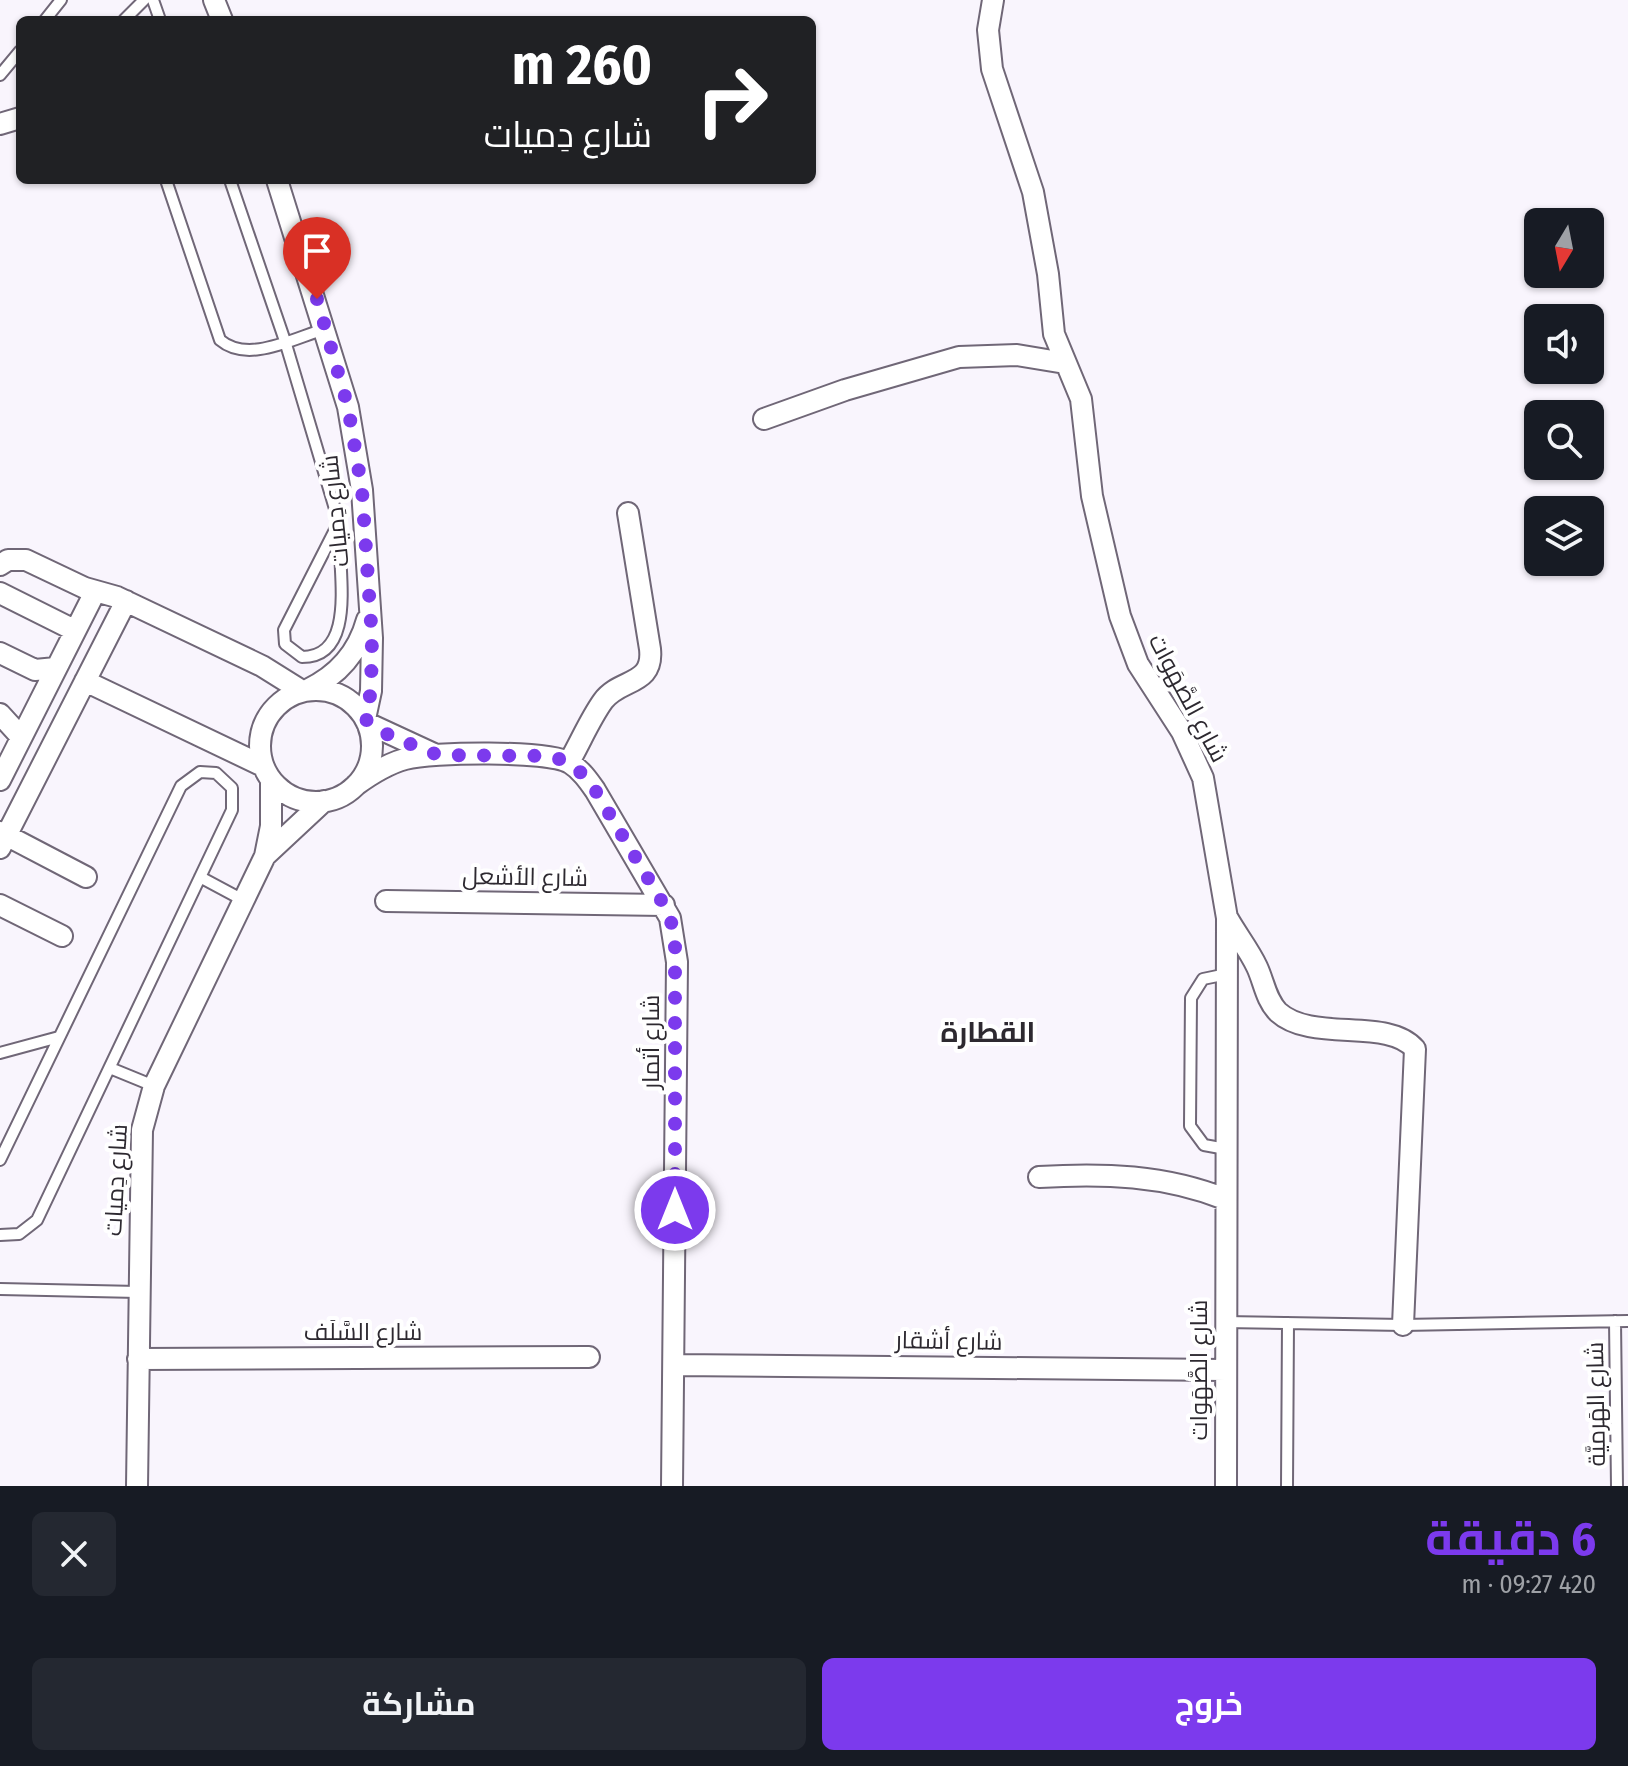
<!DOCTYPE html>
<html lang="ar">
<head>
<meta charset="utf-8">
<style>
	body { margin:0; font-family:"Fira Sans Condensed",Cairo,sans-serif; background:#242831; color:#f1f3f6; direction:rtl; height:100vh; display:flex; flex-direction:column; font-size:30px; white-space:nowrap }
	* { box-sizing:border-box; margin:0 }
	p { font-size:26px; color:#9ea1a6 }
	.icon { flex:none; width:44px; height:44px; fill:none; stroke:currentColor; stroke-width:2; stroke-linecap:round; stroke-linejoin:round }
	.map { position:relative; height:1486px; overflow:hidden; direction:ltr }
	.panel { display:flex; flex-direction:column; background:#171b24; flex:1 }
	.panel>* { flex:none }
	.guide { position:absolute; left:16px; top:16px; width:800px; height:168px; border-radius:12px; box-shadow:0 2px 6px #0004; direction:rtl; background:#202124; color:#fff; overflow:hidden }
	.needle { width:52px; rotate:190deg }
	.tools { position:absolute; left:1524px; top:208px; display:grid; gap:16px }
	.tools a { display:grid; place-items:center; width:80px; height:80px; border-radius:12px; background:#171b24; box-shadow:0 2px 6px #0004; font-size:40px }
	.pin { position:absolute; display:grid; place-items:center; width:68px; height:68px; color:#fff; margin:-82px -34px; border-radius:50% 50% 50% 0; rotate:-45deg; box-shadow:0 0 8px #0007 }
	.pin .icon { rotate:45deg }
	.me { position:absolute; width:88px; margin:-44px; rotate:0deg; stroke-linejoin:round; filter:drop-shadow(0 0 6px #0008) }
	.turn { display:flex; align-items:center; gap:28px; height:168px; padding:0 32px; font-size:36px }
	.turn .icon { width:104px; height:104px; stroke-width:2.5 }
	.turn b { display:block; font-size:56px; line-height:68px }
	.round { display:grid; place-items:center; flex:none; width:84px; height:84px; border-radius:12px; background:#242831 }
	.summary { display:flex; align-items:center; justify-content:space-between; height:136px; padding:0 32px }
	h1 { font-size:48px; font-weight:700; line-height:60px; color:#7c3aed }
	.primary-button { display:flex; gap:16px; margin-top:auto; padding:16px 32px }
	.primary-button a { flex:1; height:92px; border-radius:12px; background:#7c3aed; color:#fff; font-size:32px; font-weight:700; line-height:92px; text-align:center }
	.primary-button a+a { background:#242831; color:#f1f3f6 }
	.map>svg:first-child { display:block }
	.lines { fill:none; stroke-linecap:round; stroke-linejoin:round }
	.lane-casing { stroke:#706777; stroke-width:14 }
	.street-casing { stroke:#706777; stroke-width:24 }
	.lane { stroke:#fff; stroke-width:10 }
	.street { stroke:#fff; stroke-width:20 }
	.route { stroke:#7c3aed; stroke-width:14; stroke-dasharray:0 25.2 }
	.labels { text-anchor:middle; stroke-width:8; stroke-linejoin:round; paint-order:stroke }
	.street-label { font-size:24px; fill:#2d2930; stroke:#fff }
	.quarter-label { font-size:28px; font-weight:bold; fill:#2d2930; stroke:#fff }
</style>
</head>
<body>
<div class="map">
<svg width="1628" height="1486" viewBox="0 0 1628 1486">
	<rect width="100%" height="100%" fill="#f9f5fd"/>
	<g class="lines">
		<defs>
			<path id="lane" d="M 153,0 L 160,20
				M 45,20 L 61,0
				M 124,20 L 144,0
				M 0,75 L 20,51
				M 166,180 L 220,340 C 248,364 294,338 325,329
				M 230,180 L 285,341 L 338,519 C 339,528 339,537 340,547 C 340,581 354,657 302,657 L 285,644 L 284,630 L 338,524
				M 200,877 L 243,900
				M 0,1053 L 59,1037
				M 110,1068 L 154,1086
				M 1226,1149 L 1204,1145 L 1190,1126 L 1191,998 L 1203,979 L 1227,974
				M 0,1160 L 181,786 L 200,772 L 216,773 L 232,788 L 232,810 L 37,1220 L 19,1234 L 0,1235
				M 0,1289 L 138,1292
				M 1615,1321 L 1617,1486
				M 1224,1322 L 1403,1325 L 1628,1321
				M 1287,1486 L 1288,1323"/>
			<path id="street" d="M 214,0 L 222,20
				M 993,0 L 988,30 L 992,69 L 1033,192 L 1048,274 L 1054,334 L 1081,399 L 1092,496 L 1120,616 L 1138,664 L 1182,732 L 1203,778 L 1227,918 L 1226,1486
				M 0,124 L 20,118
				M 277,180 L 348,407 L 362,490 L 372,638 L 371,691 L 365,719
				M 764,419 L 845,390 L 959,357 L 1017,355 L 1065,363
				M 0,565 L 8,560 L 26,560 L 85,588 L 117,597 L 262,666 L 302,691
				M 0,593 L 74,630
				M 0,653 L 35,670 L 56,668
				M 85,681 L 263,766
				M 307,690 C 337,676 358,653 367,620
				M260 746a56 56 0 1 1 112 0a56 56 0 1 1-112 0Z
				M 0,714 L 21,737
				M 367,723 L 434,754
				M 569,762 C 580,743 590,719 603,701 C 620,678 654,686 650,649 L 628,513
				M 0,780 L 95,592
				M 356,785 C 371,774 387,764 405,759 C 432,752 547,750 570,763 C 581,770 588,780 595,790 L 670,918 L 677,962 L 672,1486
				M 0,832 L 86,877
				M 0,848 L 126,601
				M 265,856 L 324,801
				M 386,901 L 664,905
				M 0,905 L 62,936
				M 1228,919 C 1237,935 1249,950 1257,967 C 1264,982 1266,1000 1278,1012 C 1312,1043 1388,1017 1415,1049 L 1403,1325
				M 1039,1177 C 1103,1173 1165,1175 1225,1199
				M 138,1359 L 589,1357
				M 674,1365 L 1224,1370
				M 137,1486 L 142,1130 L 154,1086 L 265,856 L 271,826 L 271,780"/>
		</defs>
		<!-- lane casing -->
		<use href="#lane" class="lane-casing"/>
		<!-- street casing -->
		<use href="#street" class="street-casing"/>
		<!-- lane -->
		<use href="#lane" class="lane"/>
		<!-- street -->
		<use href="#street" class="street"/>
	</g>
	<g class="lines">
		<!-- route -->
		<path class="route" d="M 317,299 L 348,407 L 362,490 L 372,638 L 371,691 L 365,719 L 390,736 L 438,755 L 551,756 C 572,763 583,772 595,790 L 664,905 L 675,932 L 675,1210"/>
	</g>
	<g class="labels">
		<!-- street labels -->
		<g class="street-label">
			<text transform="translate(335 511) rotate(-96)" y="8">شارع دِميات</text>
			<text transform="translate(1188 698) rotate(62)" y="8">شارع الصَّهَوات</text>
			<text transform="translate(525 877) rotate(1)" y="8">شارع الأشعل</text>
			<text transform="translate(651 1042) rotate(-90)" y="8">شارع أتمار</text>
			<text transform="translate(116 1180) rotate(-87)" y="8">شارع دِميات</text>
			<text x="363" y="1340">شارع السَّلَف</text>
			<text transform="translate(949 1341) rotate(1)" y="8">شارع أشقار</text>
			<text transform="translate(1199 1370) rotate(-90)" y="8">شارع الصَّهَوات</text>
			<text transform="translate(1596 1404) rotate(-91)" y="8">شارع الهَرميَّة</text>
		</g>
		<!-- quarter labels -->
		<g class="quarter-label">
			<text x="988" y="1042">القطارة</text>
		</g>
	</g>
</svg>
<div class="tools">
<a><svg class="needle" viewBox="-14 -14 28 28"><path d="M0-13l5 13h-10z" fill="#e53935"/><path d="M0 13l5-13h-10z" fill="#9ea1a6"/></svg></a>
<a><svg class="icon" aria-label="sound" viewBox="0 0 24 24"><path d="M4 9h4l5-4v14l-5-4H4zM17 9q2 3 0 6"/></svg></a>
<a><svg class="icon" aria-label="search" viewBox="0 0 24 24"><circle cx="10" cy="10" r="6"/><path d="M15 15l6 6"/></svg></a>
<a><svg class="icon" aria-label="layers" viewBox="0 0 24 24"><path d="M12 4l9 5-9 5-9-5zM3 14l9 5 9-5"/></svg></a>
</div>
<div class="pin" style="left:317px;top:299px;background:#d93025"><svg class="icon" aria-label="arrive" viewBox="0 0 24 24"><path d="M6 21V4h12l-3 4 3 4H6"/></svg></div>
<svg class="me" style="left:675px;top:1210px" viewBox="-20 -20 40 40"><circle r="17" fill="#7c3aed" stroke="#fff" stroke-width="3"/><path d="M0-11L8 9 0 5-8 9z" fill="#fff"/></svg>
<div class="guide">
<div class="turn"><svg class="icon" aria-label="right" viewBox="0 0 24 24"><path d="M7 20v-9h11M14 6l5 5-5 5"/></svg><div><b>260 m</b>شارع دِميات</div></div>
</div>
</div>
<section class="panel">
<div class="summary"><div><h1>6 دقيقة</h1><p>420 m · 09:27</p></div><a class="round"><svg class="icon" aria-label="close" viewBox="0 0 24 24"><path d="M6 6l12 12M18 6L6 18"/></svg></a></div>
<div class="primary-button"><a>خروج</a><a>مشاركة</a></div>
</section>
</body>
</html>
